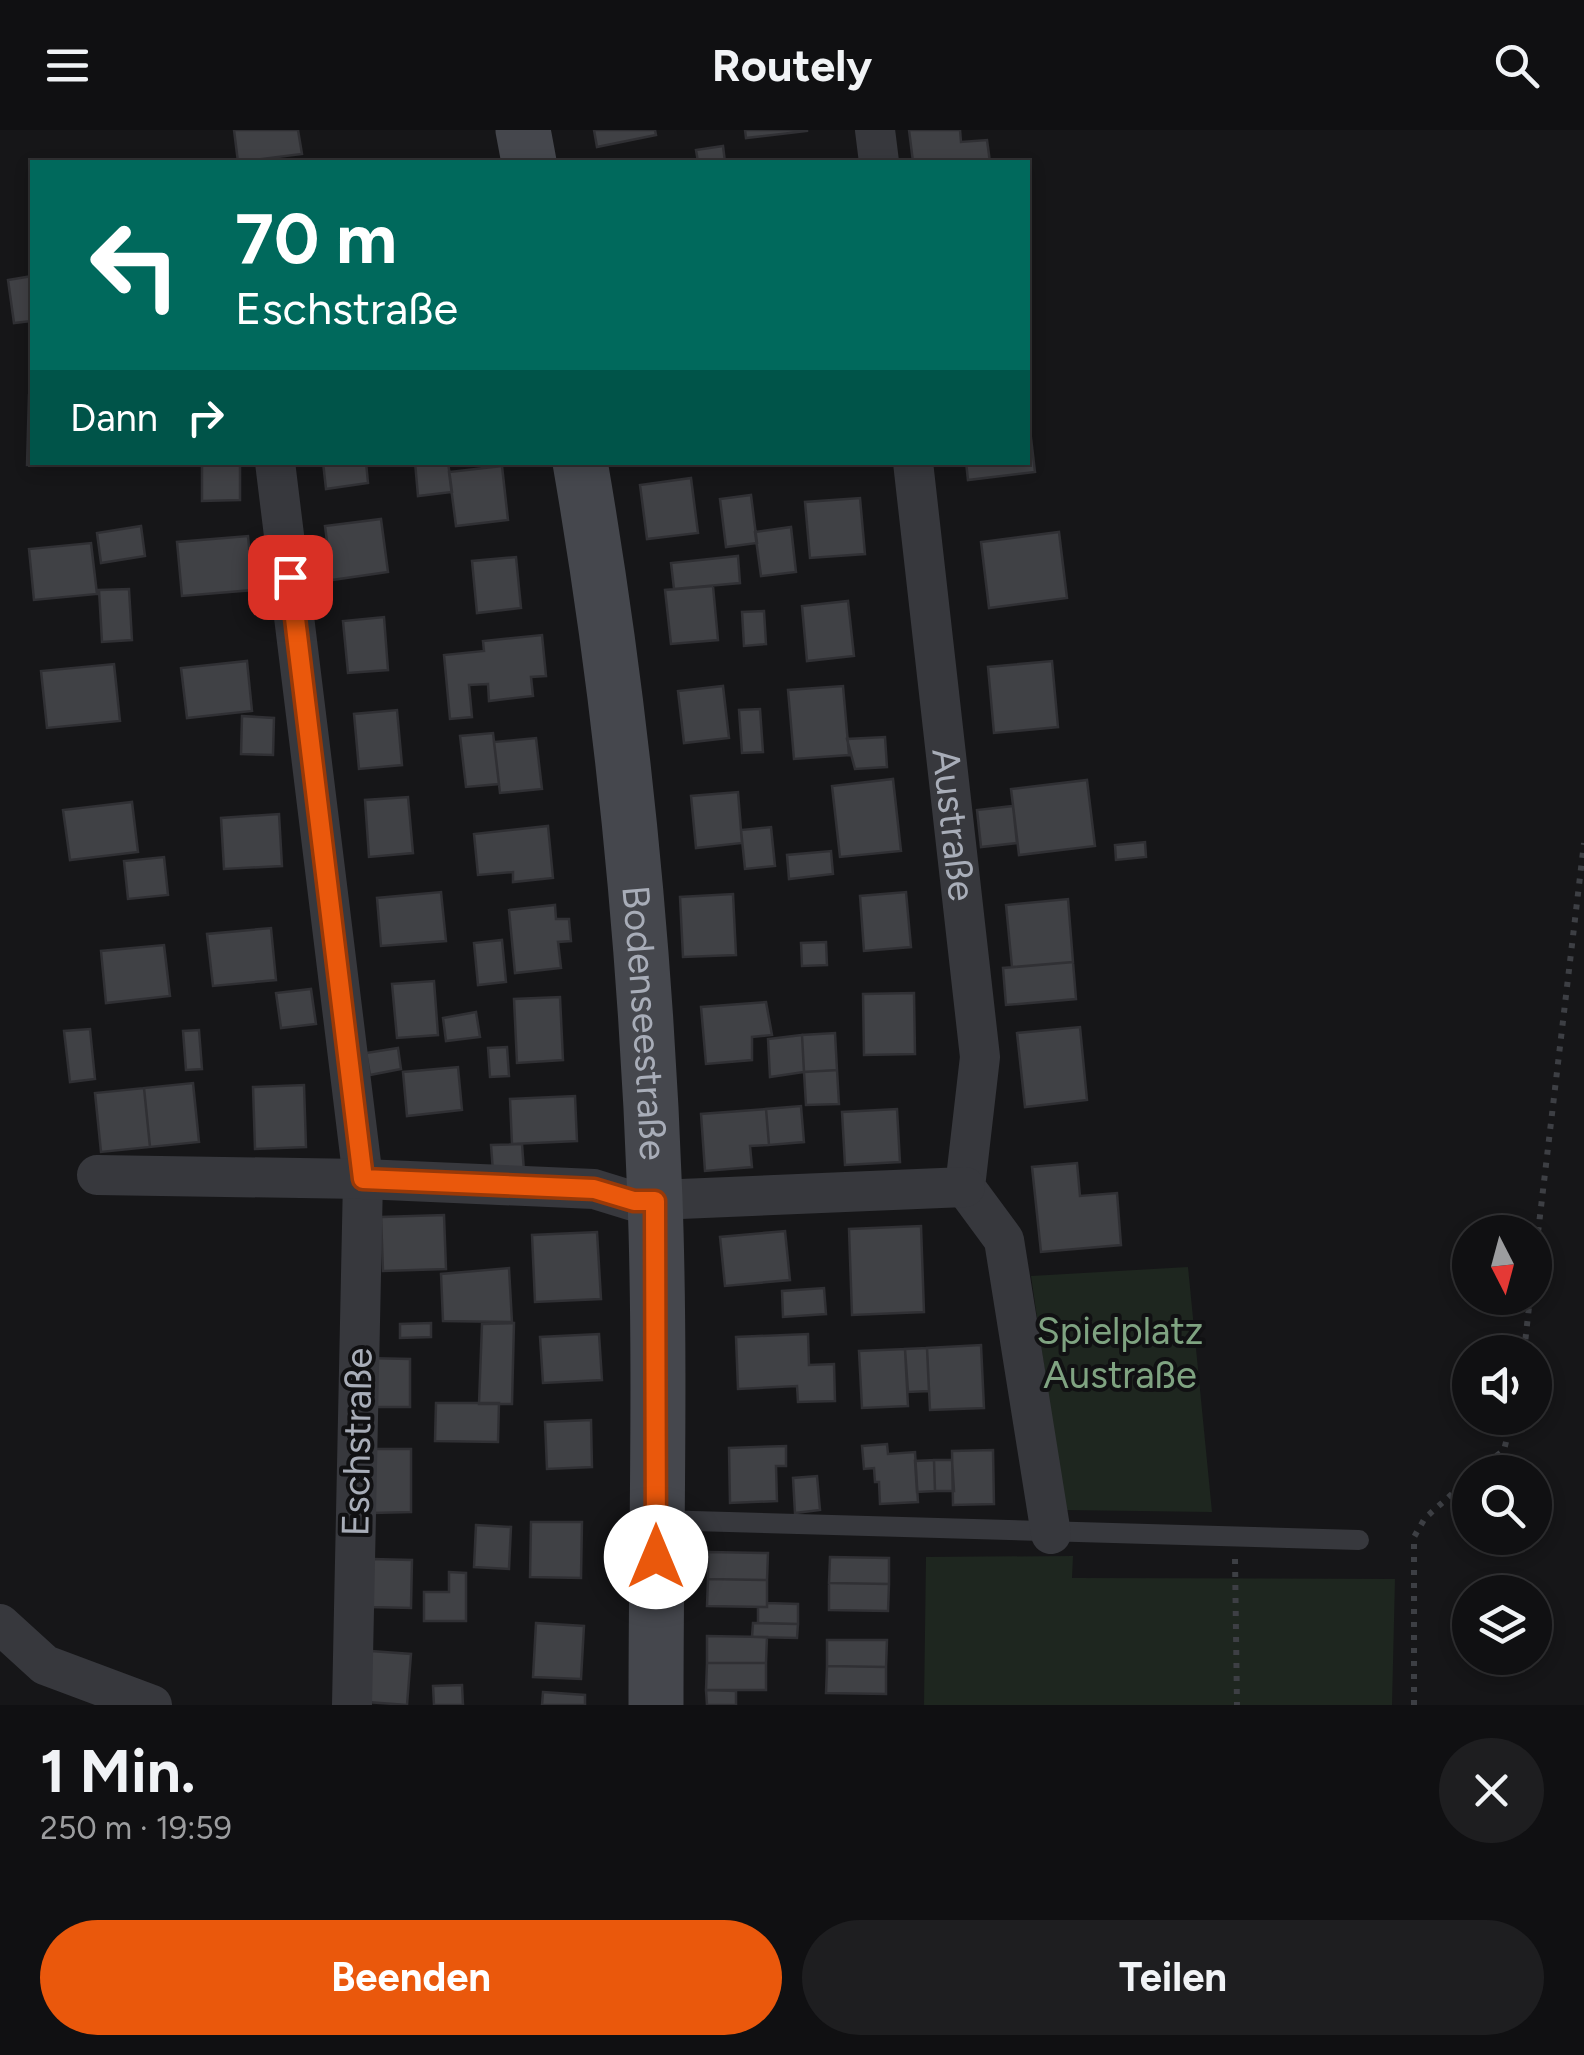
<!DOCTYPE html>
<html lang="de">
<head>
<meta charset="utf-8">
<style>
	body { margin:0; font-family:Figtree,sans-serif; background:#1e1e20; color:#f1f3f6; height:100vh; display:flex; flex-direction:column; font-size:38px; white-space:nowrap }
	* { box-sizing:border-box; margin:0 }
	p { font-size:32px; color:#9c9d9f }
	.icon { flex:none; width:55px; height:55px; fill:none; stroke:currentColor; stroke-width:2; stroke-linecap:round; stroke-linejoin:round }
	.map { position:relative; height:1575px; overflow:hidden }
	.side { display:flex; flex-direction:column; background:#101012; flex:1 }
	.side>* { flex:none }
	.guide { position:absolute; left:30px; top:30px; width:1000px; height:305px; border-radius:0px; box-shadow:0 5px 15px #0003,0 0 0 2px #303032; background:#00695c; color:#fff; overflow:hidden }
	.needle { width:65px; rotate:174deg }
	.fabs { position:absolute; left:1452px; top:1085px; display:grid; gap:20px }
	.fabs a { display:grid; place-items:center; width:100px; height:100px; border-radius:50%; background:#101012; box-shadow:0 5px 15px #0003,0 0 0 2px #303032; font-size:50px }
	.pin { position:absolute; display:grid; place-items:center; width:85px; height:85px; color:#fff; margin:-42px; border-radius:20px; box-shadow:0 5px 15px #0006 }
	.me { position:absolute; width:110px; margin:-55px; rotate:0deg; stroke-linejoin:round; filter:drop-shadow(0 0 8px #0008) }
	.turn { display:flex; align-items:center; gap:35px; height:210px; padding:0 40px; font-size:45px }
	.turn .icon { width:130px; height:130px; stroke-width:2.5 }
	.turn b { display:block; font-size:70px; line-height:85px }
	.then { display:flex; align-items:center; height:95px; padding:0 40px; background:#0003; gap:20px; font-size:38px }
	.round { display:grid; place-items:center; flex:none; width:105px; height:105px; border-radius:52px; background:#1e1e20 }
	.summary { display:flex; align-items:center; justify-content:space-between; height:170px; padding:0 40px }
	h1 { font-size:60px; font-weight:700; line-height:75px }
	.primary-button { display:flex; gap:20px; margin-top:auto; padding:20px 40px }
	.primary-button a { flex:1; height:115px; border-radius:60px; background:#ea580c; color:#fff; font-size:40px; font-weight:700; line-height:115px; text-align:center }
	.primary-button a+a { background:#1e1e20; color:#f1f3f6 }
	header { display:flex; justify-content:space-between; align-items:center; height:130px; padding:0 40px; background:#101012; font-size:45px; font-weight:700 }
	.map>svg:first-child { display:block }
	.green { fill:#1e261f }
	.building { fill:#404145; stroke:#303034; stroke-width:2.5 }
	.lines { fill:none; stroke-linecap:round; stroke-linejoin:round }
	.path { stroke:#3d3f44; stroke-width:6; stroke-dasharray:5 8; stroke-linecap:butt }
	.service { stroke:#37383d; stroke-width:20 }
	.minor { stroke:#37383d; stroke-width:40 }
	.secondary { stroke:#45474d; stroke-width:55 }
	.route-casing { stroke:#983908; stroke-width:25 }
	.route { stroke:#ea580c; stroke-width:18 }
	.labels { text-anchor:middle; stroke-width:8; stroke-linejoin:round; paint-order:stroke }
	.street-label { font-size:38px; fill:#a8adb8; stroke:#111113 }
	.park-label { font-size:38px; fill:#7fa381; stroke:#111113 }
</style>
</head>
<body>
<header><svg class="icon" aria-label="menu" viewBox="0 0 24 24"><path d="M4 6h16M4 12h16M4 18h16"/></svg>Routely<svg class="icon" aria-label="search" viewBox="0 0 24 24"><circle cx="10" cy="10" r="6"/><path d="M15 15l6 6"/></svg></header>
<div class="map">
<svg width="1584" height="1575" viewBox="0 0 1584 1575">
	<rect width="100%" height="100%" fill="#161618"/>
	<!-- green -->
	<path class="green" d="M 1188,1137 L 1212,1382 L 1065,1380 L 1031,1146 Z
		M 1073,1426 L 1072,1448 L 1395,1449 L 1392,1575 L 924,1575 L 926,1427 Z"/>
	<!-- building -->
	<path class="building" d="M 234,0 L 298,0 L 302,24 L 238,32 Z
		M 594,0 L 655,0 L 656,5 L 597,17 Z
		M 745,0 L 807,0 L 807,1 L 746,8 Z
		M 909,0 L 960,0 L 961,12 L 987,10 L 990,32 L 913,32 Z
		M 723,16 L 725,32 L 698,32 L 696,20 Z
		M 32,146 L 32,191 L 14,193 L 8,150 Z
		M 29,265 L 32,265 L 32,332 L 65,334 L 27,335 Z
		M 1028,283 L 1035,342 L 968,350 L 966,332 L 1028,332 Z
		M 202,332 L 240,332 L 240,370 L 202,371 Z
		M 323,332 L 366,332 L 368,353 L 326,359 Z
		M 415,332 L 448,332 L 452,362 L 418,366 Z
		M 502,336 L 508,390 L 456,396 L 449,342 Z
		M 691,348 L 698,403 L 647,409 L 640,355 Z
		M 751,365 L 757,413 L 726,417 L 720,369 Z
		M 860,368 L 865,424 L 810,428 L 805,372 Z
		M 381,389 L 388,442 L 332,450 L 325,396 Z
		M 141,396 L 145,426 L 101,433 L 97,403 Z
		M 791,397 L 796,442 L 761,446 L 755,402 Z
		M 1059,402 L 1067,468 L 989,478 L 981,412 Z
		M 248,406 L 253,460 L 182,466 L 177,412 Z
		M 91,413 L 97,464 L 34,470 L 29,419 Z
		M 738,426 L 740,453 L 674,459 L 671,433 Z
		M 516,427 L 521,478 L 477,483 L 472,431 Z
		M 713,456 L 718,510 L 671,514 L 665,460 Z
		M 129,459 L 132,510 L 102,512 L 99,460 Z
		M 848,471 L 854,526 L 807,531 L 802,476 Z
		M 764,481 L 766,514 L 744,516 L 742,482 Z
		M 384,487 L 388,540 L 348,543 L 343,491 Z
		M 542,505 L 546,546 L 531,547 L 533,566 L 489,571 L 488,554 L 469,555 L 472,587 L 450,589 L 444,525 L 484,521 L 483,511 Z
		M 247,531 L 252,581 L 187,588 L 181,538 Z
		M 1052,531 L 1058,597 L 994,603 L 988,537 Z
		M 114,534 L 120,591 L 47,598 L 41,541 Z
		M 723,556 L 729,608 L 684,613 L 678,561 Z
		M 843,556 L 849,625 L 794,629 L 788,560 Z
		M 760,579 L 763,622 L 742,623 L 739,580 Z
		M 397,580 L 402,635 L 359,639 L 354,584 Z
		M 242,586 L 274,588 L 273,625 L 241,624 Z
		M 493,603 L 499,654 L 466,657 L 460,606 Z
		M 885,607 L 887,637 L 855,639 L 847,609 Z
		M 536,608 L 542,659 L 500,663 L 494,612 Z
		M 893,649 L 901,721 L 840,727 L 832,656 Z
		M 1087,650 L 1095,716 L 1019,725 L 1011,659 Z
		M 738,662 L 742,713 L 696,718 L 691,666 Z
		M 408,667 L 413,723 L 369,727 L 365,670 Z
		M 132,672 L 138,722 L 70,730 L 63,680 Z
		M 1013,676 L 1017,713 L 981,717 L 977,680 Z
		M 279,684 L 282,736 L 224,739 L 221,688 Z
		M 548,696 L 553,748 L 513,752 L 513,742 L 478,745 L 474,704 Z
		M 771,697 L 775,736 L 745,739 L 741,700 Z
		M 1145,712 L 1146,727 L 1116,730 L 1115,715 Z
		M 831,721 L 833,744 L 789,749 L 787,725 Z
		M 164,727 L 168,765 L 128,769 L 124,731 Z
		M 441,762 L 446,811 L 381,816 L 377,768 Z
		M 906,762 L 911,817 L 864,821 L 860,766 Z
		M 733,764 L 736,825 L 683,827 L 680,767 Z
		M 1068,769 L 1073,832 L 1012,837 L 1006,775 Z
		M 555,775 L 556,789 L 569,789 L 571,811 L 558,812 L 561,838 L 515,843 L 509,780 Z
		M 271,798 L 276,850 L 213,856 L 207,804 Z
		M 502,810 L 506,852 L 478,855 L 474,813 Z
		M 826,812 L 827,835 L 802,836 L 801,813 Z
		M 164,815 L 170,866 L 106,873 L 101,821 Z
		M 1073,832 L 1076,869 L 1006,875 L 1003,838 Z
		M 434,851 L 438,905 L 397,908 L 392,854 Z
		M 311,859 L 316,894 L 281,898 L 276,863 Z
		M 914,863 L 915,924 L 864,925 L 863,864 Z
		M 560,867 L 563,930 L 517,933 L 514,869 Z
		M 766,872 L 772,905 L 752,907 L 752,930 L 706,934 L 701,877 Z
		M 476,882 L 480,907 L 446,911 L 443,888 Z
		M 1080,897 L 1087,970 L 1025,977 L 1017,903 Z
		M 90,899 L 95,949 L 70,952 L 64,901 Z
		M 199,900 L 202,939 L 186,940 L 183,901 Z
		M 835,903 L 837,940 L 804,942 L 802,905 Z
		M 802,905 L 804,942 L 770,947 L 768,909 Z
		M 507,917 L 509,946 L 490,947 L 488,918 Z
		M 398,918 L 401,939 L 370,945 L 366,923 Z
		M 458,937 L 462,980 L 407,986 L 403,942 Z
		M 837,940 L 839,974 L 806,975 L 804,942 Z
		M 193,953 L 199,1012 L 150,1017 L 144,958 Z
		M 304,955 L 306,1017 L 255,1019 L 253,957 Z
		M 144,958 L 150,1017 L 101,1022 L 95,963 Z
		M 575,966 L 577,1011 L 512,1014 L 510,969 Z
		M 801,976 L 804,1012 L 769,1015 L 766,979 Z
		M 766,979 L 769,1015 L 750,1016 L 752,1037 L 705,1041 L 701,984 Z
		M 897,979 L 900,1032 L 845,1035 L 842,982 Z
		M 522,1014 L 524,1041 L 493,1042 L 491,1015 Z
		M 1077,1033 L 1080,1066 L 1117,1063 L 1121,1115 L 1041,1122 L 1032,1037 Z
		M 444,1085 L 446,1139 L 383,1141 L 381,1087 Z
		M 921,1096 L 924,1182 L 852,1185 L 849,1099 Z
		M 785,1101 L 790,1150 L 725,1156 L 720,1107 Z
		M 597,1102 L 601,1169 L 535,1172 L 532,1105 Z
		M 509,1138 L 512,1192 L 443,1191 L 441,1144 Z
		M 824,1158 L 826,1184 L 783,1187 L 782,1161 Z
		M 431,1193 L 431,1207 L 400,1208 L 400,1194 Z
		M 514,1193 L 512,1274 L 479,1274 L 482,1194 Z
		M 599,1204 L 602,1250 L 543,1253 L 540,1207 Z
		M 808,1204 L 809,1235 L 834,1234 L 835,1271 L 798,1272 L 797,1256 L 738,1259 L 736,1207 Z
		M 981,1215 L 984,1278 L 930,1280 L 927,1218 Z
		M 927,1218 L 929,1261 L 908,1262 L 905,1219 Z
		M 905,1219 L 908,1276 L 862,1278 L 859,1221 Z
		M 366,1228 L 410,1229 L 410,1277 L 366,1277 Z
		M 436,1273 L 499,1273 L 498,1312 L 435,1311 Z
		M 591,1290 L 592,1337 L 547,1339 L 545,1292 Z
		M 887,1314 L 888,1324 L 915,1322 L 918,1372 L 880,1374 L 879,1352 L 875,1352 L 874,1338 L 864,1339 L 862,1316 Z
		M 786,1316 L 786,1336 L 776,1336 L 777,1371 L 730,1373 L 729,1318 Z
		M 372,1319 L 411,1319 L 411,1382 L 372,1383 Z
		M 993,1320 L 994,1374 L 953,1375 L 952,1321 Z
		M 934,1330 L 935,1361 L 917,1362 L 915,1331 Z
		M 934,1330 L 952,1330 L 954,1361 L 935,1361 Z
		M 817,1346 L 820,1380 L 795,1383 L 793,1348 Z
		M 531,1392 L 582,1392 L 581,1448 L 530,1447 Z
		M 476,1395 L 511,1397 L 509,1439 L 474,1437 Z
		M 708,1422 L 768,1423 L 767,1450 L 708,1449 Z
		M 830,1427 L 889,1428 L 889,1454 L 829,1453 Z
		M 372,1429 L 412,1430 L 411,1478 L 371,1477 Z
		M 449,1442 L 466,1443 L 466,1491 L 424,1491 L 424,1462 L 449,1462 Z
		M 708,1449 L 767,1450 L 767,1477 L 707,1476 Z
		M 829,1453 L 889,1454 L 888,1481 L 829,1480 Z
		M 767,1473 L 798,1474 L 798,1494 L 758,1493 L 758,1477 L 767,1477 Z
		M 536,1493 L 584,1496 L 581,1549 L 533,1547 Z
		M 753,1493 L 798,1494 L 797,1508 L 752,1507 Z
		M 707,1506 L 767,1507 L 766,1533 L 707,1533 Z
		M 827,1510 L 887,1510 L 886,1537 L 827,1536 Z
		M 371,1521 L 411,1524 L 407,1575 L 367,1572 Z
		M 707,1533 L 766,1533 L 766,1560 L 706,1560 Z
		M 827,1536 L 886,1537 L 886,1564 L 826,1563 Z
		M 462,1555 L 463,1575 L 434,1575 L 433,1556 Z
		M 706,1560 L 736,1561 L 736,1575 L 707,1575 Z
		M 543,1562 L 585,1565 L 585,1575 L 542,1575 Z"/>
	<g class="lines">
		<!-- path -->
		<path class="path" d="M 1535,1128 L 1584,713
			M 1524,1222 L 1530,1168
			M 1476,1342 L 1504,1320 L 1512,1288
			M 1235,1429 L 1237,1575
			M 1414,1575 L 1414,1407 L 1425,1388 L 1470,1348"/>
		<!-- service -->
		<path class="service" d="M 658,1390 L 1359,1410"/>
		<!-- minor -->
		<g class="minor">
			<path d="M 875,0 L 879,32"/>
			<path d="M 275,332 L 363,1049 L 352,1575"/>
			<path id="s1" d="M 913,332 L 980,927 L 965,1057 L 1004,1110 L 1051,1404"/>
			<path d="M 97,1045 L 363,1049 L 594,1059 L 633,1071 L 965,1057"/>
			<path d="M 0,1494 L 45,1535 L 152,1575"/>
		</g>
		<!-- secondary -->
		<g class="secondary">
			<path d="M 523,0 L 529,32"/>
			<path id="s2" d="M 580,332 C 622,575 646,823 655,1069 C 661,1237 656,1407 656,1575"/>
		</g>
	</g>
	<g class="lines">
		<defs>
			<path id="route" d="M 290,447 L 363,1049 L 594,1059 L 634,1071 L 655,1071 L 656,1427"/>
		</defs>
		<!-- route casing -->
		<use href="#route" class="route-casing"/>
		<!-- route -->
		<use href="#route" class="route"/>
	</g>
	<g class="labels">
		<!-- street labels -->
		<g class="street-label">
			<text dy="13" stroke="none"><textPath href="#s1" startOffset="365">Austraße</textPath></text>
			<text dy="13" stroke="none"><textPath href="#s2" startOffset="565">Bodenseestraße</textPath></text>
			<text transform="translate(357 1312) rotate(-89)" y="13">Eschstraße</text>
		</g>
		<!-- park labels -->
		<g class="park-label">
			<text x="1120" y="1214">Spielplatz<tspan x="1120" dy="44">Austraße</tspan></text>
		</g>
	</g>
</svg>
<div class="fabs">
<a><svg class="needle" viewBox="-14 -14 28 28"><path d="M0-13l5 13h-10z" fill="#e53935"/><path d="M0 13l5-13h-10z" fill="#9c9d9f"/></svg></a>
<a><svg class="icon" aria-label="sound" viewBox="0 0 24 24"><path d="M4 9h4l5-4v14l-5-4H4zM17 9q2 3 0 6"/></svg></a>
<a><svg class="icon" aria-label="search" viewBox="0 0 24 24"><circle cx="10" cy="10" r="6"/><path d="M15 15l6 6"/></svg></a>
<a><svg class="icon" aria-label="layers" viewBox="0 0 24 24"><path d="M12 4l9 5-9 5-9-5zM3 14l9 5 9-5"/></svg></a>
</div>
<div class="pin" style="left:290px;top:447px;background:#d93025"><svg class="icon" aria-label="arrive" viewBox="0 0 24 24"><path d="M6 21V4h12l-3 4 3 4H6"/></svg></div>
<svg class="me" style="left:656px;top:1427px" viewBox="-20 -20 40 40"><circle r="19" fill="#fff"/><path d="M0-13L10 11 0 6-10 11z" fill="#ea580c"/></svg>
<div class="guide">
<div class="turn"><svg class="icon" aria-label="left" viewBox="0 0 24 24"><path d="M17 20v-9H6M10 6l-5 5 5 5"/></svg><div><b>70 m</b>Eschstraße</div></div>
<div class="then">Dann<svg class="icon" aria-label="right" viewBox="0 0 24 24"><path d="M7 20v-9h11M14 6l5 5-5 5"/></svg></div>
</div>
</div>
<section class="side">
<div class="summary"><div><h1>1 Min.</h1><p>250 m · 19:59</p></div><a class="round"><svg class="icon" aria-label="close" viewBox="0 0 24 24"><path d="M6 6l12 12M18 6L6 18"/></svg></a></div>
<div class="primary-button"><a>Beenden</a><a>Teilen</a></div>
</section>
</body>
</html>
